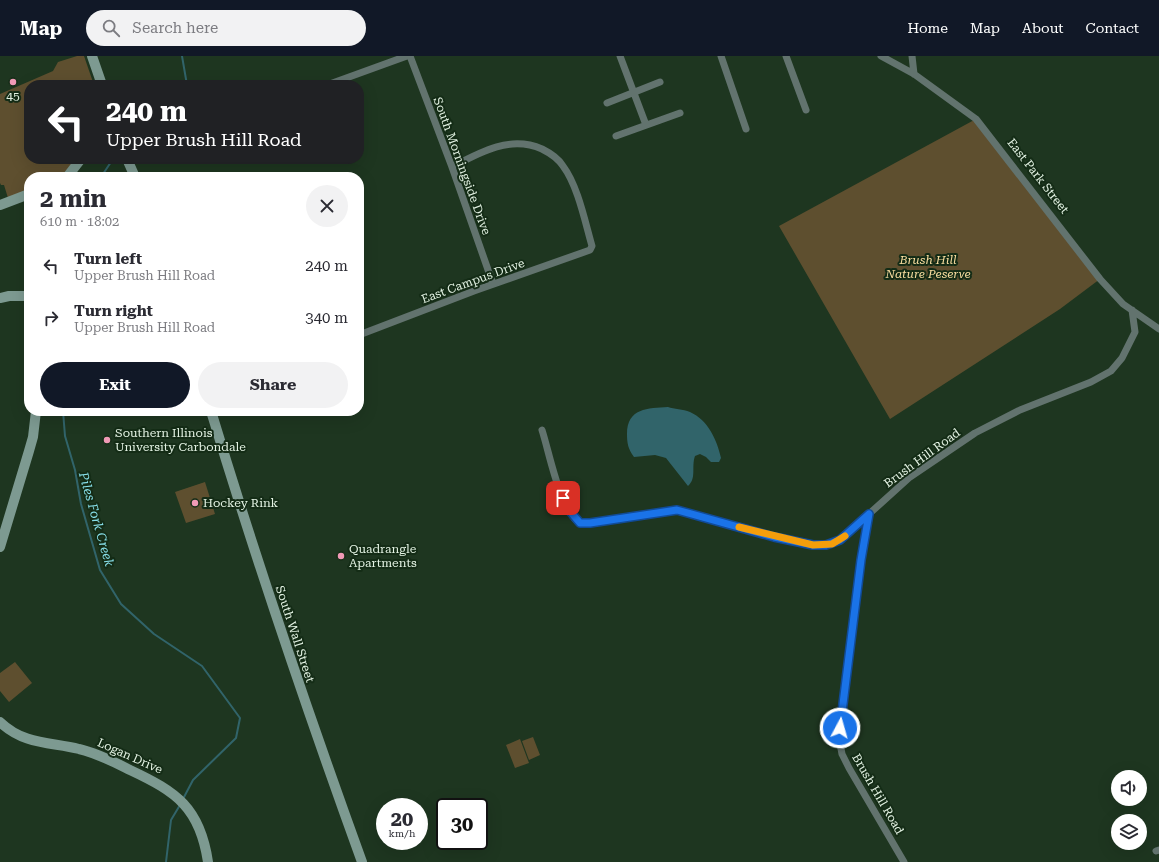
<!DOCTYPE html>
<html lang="en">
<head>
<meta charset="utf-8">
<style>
	body { margin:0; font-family:"Roboto Serif",serif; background:#f2f2f3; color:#2b2b33; height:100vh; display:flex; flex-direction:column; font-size:15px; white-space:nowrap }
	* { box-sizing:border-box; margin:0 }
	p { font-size:13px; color:#7c7c81 }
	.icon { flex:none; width:22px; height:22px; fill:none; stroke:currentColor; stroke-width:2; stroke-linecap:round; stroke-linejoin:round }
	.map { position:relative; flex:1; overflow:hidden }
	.sheet { position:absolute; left:24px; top:116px; width:340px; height:244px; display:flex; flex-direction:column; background:#fff; border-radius:16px; box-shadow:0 4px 16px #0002 }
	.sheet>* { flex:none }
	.banner { position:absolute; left:24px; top:24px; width:340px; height:84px; border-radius:16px; box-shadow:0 4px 16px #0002; background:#202124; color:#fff; overflow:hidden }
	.tools { position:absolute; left:1111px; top:714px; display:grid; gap:8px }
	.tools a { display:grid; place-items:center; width:36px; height:36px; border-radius:50%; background:#fff; box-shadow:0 4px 16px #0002; font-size:20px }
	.speed { position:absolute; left:376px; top:742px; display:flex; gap:8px; font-size:20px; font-weight:700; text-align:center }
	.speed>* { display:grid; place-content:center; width:52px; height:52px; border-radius:50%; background:#fff; box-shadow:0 4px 16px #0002; line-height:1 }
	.speed small { font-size:10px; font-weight:400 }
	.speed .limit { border:2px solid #111; border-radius:6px; background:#fff; color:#111 }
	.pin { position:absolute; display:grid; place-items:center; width:34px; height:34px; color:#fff; margin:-17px; border-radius:8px; box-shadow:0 2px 6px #0006 }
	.me { position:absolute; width:44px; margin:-22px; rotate:6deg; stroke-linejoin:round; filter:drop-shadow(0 0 3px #0008) }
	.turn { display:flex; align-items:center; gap:14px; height:84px; padding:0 16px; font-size:18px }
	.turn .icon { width:52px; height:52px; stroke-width:2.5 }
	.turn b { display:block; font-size:28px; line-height:34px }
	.round { display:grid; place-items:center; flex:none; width:42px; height:42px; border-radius:21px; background:#f2f2f3 }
	.head { display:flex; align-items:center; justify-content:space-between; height:68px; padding:0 16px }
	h1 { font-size:24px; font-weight:700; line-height:30px }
	.action { display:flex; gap:8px; margin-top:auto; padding:8px 16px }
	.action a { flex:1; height:46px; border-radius:24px; background:#111827; color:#fff; font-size:16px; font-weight:700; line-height:46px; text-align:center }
	.action a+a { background:#f2f2f3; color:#2b2b33 }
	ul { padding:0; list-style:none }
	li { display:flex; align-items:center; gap:12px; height:52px; padding:0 16px }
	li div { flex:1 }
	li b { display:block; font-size:15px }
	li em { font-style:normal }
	header { display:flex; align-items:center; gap:24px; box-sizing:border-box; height:56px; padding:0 20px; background:#111827; color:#fff }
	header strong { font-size:19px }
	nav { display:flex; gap:22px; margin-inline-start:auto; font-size:14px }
	.search { width:280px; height:36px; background:#f2f2f3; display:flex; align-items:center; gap:10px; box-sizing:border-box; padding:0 14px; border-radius:22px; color:#7c7c81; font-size:15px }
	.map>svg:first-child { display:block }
	.green { fill:#5e4f2f }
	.water { fill:#31646a }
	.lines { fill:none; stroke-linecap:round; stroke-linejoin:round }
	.stream { stroke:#31646a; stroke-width:2 }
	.street { stroke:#62736e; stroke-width:7 }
	.secondary { stroke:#7d9a91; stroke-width:10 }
	.route-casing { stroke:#114b97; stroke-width:10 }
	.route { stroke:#1a73e8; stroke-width:7 }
	.slow { stroke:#f59e0b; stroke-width:7 }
	.poi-dot { fill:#f09ab6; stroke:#142c16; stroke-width:1.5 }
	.labels { text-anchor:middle; stroke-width:4; stroke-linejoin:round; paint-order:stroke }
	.poi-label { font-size:12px; fill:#e4f3e4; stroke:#142c16; text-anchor:start }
	.street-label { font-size:12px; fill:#e4f3e4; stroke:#142c16 }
	.park-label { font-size:12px; font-style:italic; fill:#fadea0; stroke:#142c16 }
	.water-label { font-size:13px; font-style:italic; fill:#87dee8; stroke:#142c16 }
</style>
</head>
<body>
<header>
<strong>Map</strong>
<div class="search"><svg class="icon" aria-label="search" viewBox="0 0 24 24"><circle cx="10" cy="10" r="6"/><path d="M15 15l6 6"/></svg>Search here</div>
<nav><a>Home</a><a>Map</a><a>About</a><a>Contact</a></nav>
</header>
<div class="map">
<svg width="1159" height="806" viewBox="0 0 1159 806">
	<rect width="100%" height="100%" fill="#1e3620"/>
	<!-- green -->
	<path class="green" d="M 77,0 L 84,0 L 94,29 L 29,29 L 29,103 L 75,103 C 60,126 54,121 29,121 L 29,134 L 8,142 L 4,129 L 1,129 L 0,127 L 0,38 L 53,15 L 58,6 Z
		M 976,63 L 1100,223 L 1060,253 L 890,363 L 779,170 Z
		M 205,426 L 215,458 L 186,467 L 175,436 Z
		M 15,606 L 32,627 L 9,646 L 0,635 L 0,617 Z
		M 533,681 L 540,699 L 529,704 L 522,685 Z
		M 520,683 L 529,707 L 515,712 L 506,689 Z"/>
	<!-- water -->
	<path class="water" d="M 668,351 C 674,353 683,353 690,356 C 708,364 717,384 721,402 L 719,406 L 711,406 L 706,401 L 700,398 L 695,400 C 691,411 697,422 688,430 L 666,402 L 655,399 L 634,401 C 628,393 627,387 627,378 C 627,352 648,352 668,351 Z"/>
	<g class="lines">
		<!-- stream -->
		<path class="stream" d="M 182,0 L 187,29
			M 101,121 L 113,103
			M 63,355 L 65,380 L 75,414 L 81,448 L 100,514 L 121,548 L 154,578 L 202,610 L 240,662 L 236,682 L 193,724 L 183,743
			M 166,806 L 171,764 L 180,749"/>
		<!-- street -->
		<path class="street" d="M 410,0 L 452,111 L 493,228
			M 620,0 L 646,69
			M 721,0 L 746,73
			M 786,0 L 806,54
			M 881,0 L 914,18 L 976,63 L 1100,223 L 1123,248 L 1159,273
			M 912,0 L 914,18
			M 327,29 L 407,0
			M 607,47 L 660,26
			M 616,80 L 680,57
			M 359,279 L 474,235 L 590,194 L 592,190 C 585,166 578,130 563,110 C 558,102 550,97 542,93 C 510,79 480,96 452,111
			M 542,374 C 550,399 559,451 579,467 L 590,467 L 677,454 L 774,481 L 813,489 L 826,489 L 840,484 L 869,458
			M 1156,795 L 1159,794
			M 904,806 L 849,712 L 842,698 L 839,682 L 861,504 L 869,458 L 910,421 L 975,377 L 1020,354 L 1091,326 L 1111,315 L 1122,302 L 1135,276 L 1132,254"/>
		<!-- secondary -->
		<path class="secondary" d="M 92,0 L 102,29
			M 127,103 L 135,121
			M 67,121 L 81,103
			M 0,149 L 29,138
			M 0,242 L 9,240 L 29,240
			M 211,355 C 257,507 308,657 362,806
			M 0,491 L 29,395 L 33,381 L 36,355
			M 0,666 C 24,689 51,686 79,693 C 97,697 114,706 130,714 C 177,736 200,752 208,806"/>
	</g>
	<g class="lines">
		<defs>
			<path id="route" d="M 563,442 L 568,453 L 580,467 L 590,467 L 677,454 L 774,481 L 813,489 L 826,489 L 840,484 L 869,458 L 861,504 L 840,672"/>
		</defs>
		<!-- route casing -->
		<use href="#route" class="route-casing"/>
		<!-- route -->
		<use href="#route" class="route"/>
		<!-- slow -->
		<path class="slow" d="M 739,471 L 813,489 L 832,488 L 845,480"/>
	</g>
	<!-- markers -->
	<g class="poi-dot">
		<circle cx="13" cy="26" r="4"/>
		<circle cx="107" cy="384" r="4"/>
		<circle cx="195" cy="447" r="4"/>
		<circle cx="341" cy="500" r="4"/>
	</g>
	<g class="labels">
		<!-- poi labels -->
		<g class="poi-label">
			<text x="13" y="44" text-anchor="middle">45</text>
			<text x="115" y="381">Southern Illinois<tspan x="115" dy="14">University Carbondale</tspan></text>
			<text x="203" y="451">Hockey Rink</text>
			<text x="349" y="497">Quadrangle<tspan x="349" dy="14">Apartments</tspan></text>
		</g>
		<!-- street labels -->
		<g class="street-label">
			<text transform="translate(462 110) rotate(70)" y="4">South Morningside Drive</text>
			<text transform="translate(1038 120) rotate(52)" y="4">East Park Street</text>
			<text transform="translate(473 225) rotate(-20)" y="4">East Campus Drive</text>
			<text transform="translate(922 402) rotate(-36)" y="4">Brush Hill Road</text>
			<text transform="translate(295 578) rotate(72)" y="4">South Wall Street</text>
			<text transform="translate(130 700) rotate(24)" y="4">Logan Drive</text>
			<text transform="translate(878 738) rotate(60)" y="4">Brush Hill Road</text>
		</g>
		<!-- park labels -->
		<g class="park-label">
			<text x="928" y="208">Brush Hill<tspan x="928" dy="14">Nature Peserve</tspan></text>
		</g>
		<!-- water labels -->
		<g class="water-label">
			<text transform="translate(97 463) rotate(74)" y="5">Piles Fork Creek</text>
		</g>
	</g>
</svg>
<div class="tools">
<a><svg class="icon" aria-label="sound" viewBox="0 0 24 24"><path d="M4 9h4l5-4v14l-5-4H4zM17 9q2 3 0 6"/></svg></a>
<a><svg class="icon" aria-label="layers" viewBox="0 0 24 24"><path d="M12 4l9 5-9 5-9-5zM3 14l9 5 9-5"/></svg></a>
</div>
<div class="speed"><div>20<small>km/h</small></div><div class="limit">30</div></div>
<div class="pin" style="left:563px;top:442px;background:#d93025"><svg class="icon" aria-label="arrive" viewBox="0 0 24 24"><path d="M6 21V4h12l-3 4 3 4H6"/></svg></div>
<svg class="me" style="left:840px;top:672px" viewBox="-20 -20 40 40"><circle r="17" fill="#1a73e8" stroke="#fff" stroke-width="3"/><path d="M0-11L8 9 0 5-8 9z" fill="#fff"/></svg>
<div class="banner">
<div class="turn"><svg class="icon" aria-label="left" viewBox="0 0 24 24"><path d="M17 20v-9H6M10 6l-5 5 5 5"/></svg><div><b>240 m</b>Upper Brush Hill Road</div></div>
</div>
<section class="sheet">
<div class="head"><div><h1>2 min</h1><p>610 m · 18:02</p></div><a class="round"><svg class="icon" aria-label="close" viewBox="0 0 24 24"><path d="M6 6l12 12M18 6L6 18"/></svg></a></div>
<ul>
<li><svg class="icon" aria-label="left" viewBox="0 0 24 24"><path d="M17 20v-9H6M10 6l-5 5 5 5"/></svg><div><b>Turn left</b><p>Upper Brush Hill Road</p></div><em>240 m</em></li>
<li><svg class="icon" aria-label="right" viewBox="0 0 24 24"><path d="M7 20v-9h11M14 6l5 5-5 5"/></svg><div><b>Turn right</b><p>Upper Brush Hill Road</p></div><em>340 m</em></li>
</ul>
<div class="action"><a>Exit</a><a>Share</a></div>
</section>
</div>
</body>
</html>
